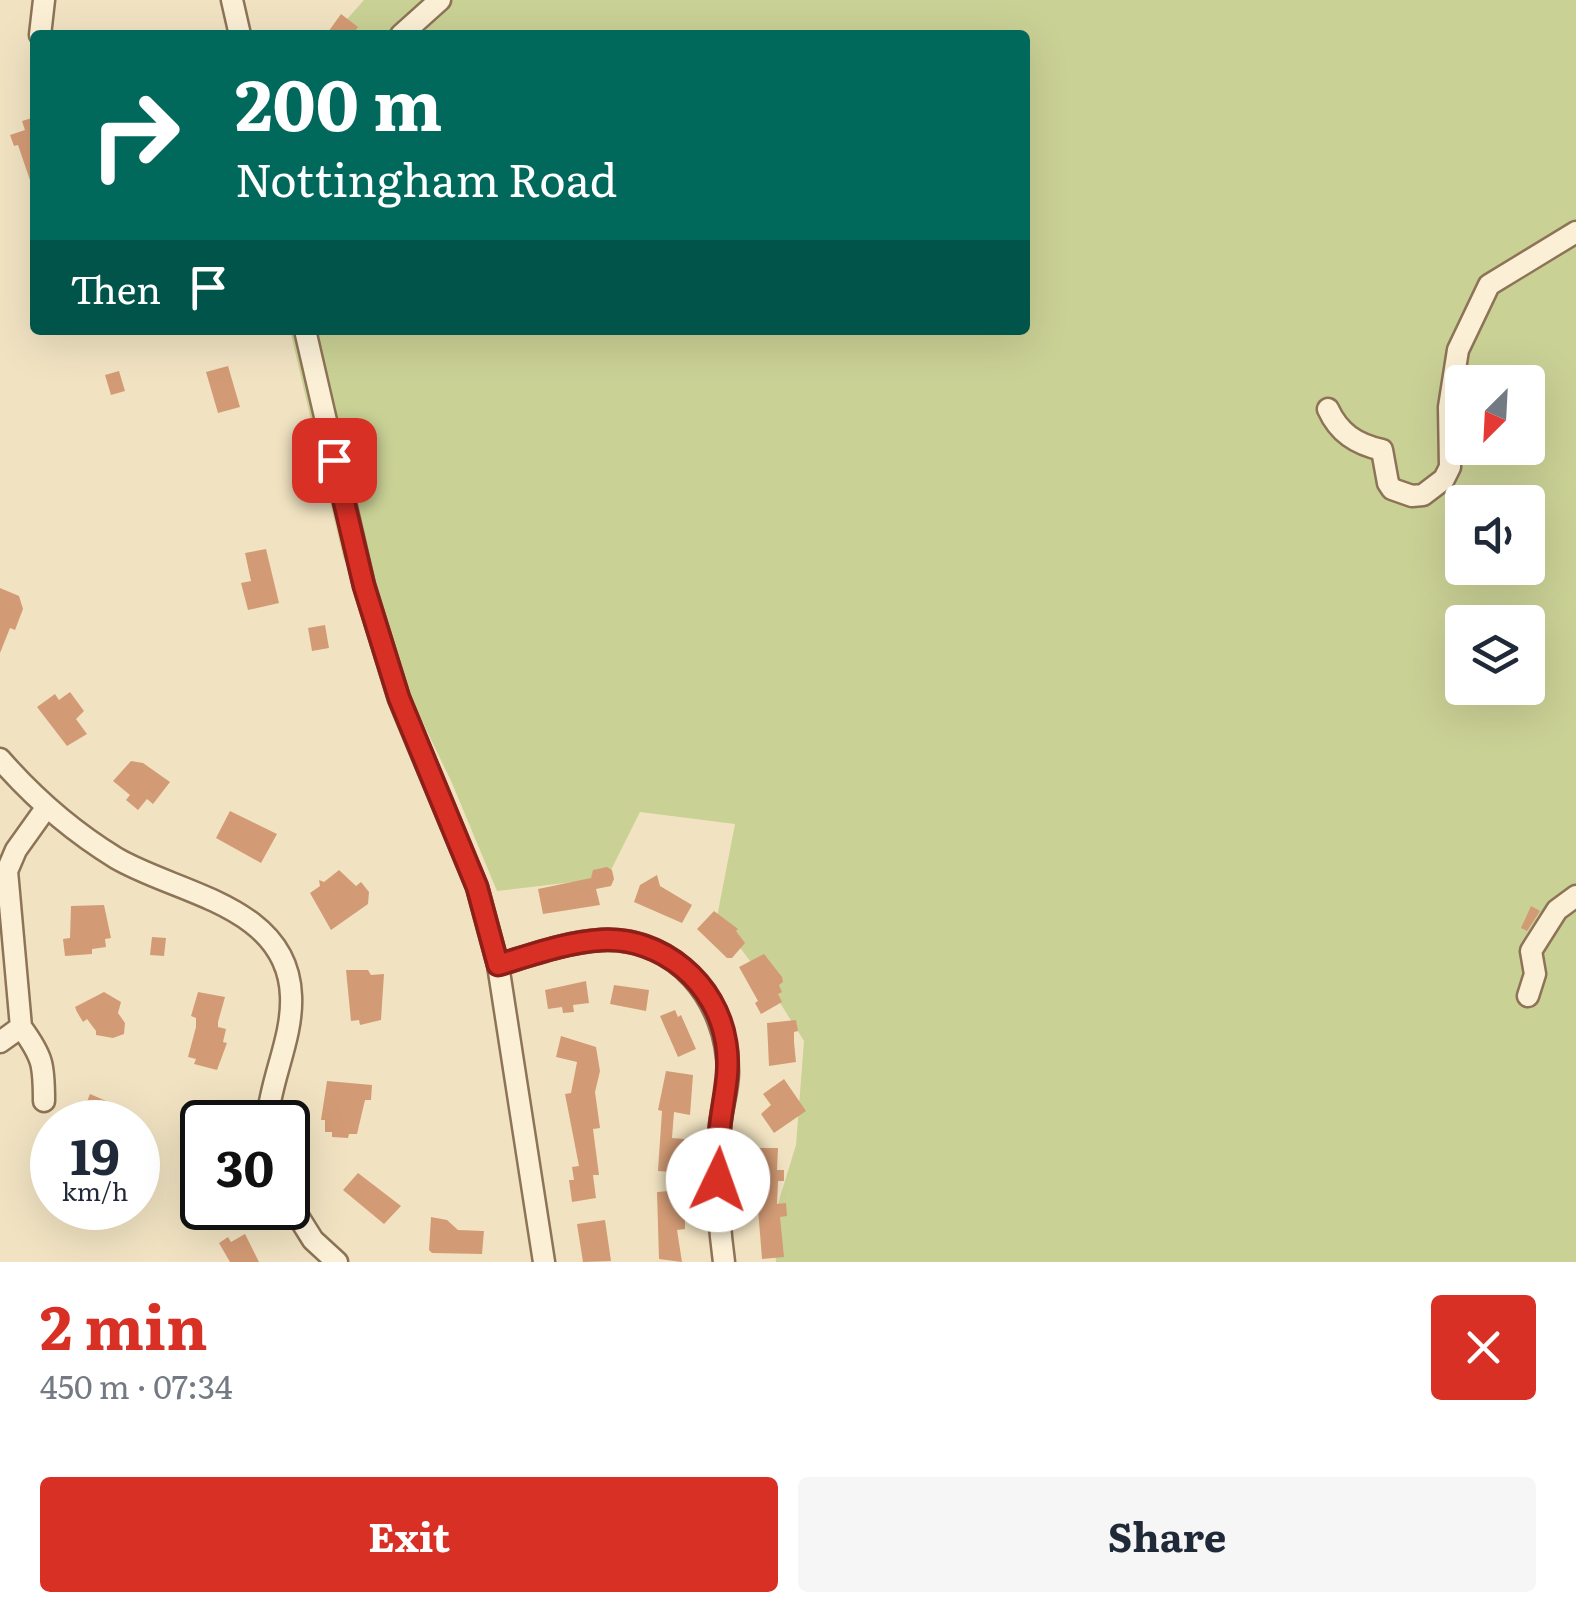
<!DOCTYPE html>
<html lang="en">
<head>
<meta charset="utf-8">
<style>
	body { margin:0; font-family:Literata,serif; background:#f6f6f7; color:#1f2937; height:100vh; display:flex; flex-direction:column; font-size:38px; white-space:nowrap }
	* { box-sizing:border-box; margin:0 }
	p { font-size:32px; color:#747a83 }
	.icon { flex:none; width:55px; height:55px; fill:none; stroke:currentColor; stroke-width:2; stroke-linecap:round; stroke-linejoin:round }
	.map { position:relative; height:1262px; overflow:hidden }
	.drawer { display:flex; flex-direction:column; background:#fff; flex:1 }
	.drawer>* { flex:none }
	.hud { position:absolute; left:30px; top:30px; width:1000px; height:305px; border-radius:10px; box-shadow:0 10px 40px #0002; background:#00695c; color:#fff; overflow:hidden }
	.needle { width:65px; rotate:204deg }
	.fabs { position:absolute; left:1445px; top:365px; display:grid; gap:20px }
	.fabs a { display:grid; place-items:center; width:100px; height:100px; border-radius:10px; background:#fff; box-shadow:0 10px 40px #0002; font-size:50px }
	.speed { position:absolute; left:30px; top:1100px; display:flex; gap:20px; font-size:50px; font-weight:700; text-align:center }
	.speed>* { display:grid; place-content:center; width:130px; height:130px; border-radius:50%; background:#fff; box-shadow:0 10px 40px #0002; line-height:1 }
	.speed small { font-size:25px; font-weight:400 }
	.speed .limit { border:5px solid #111; border-radius:15px; background:#fff; color:#111 }
	.pin { position:absolute; display:grid; place-items:center; width:85px; height:85px; color:#fff; margin:-42px; border-radius:20px; box-shadow:0 5px 15px #0006 }
	.me { position:absolute; width:110px; margin:-55px; rotate:3deg; stroke-linejoin:round; filter:drop-shadow(0 0 8px #0008) }
	.turn { display:flex; align-items:center; gap:35px; height:210px; padding:0 40px; font-size:45px }
	.turn .icon { width:130px; height:130px; stroke-width:2.5 }
	.turn b { display:block; font-size:70px; line-height:85px }
	.then { display:flex; align-items:center; height:95px; padding:0 40px; background:#0003; gap:20px; font-size:38px }
	.round { display:grid; place-items:center; flex:none; width:105px; height:105px; border-radius:10px; background:#f6f6f7 }
	.head { display:flex; align-items:center; justify-content:space-between; height:170px; padding:0 40px }
	h1 { font-size:60px; font-weight:700; line-height:75px; color:#d93025 }
	.action { display:flex; gap:20px; margin-top:auto; padding:20px 40px }
	.action a { flex:1; height:115px; border-radius:10px; background:#d93025; color:#fff; font-size:40px; font-weight:700; line-height:115px; text-align:center }
	.action a+a { background:#f6f6f7; color:#1f2937 }
	.map>svg:first-child { display:block }
	.green { fill:#cad195; fill-rule:evenodd }
	.building { fill:#d39b75 }
	.lines { fill:none; stroke-linecap:round; stroke-linejoin:round }
	.minor-casing { stroke:#8d7357; stroke-width:25 }
	.minor { stroke:#fbf0d6; stroke-width:20 }
	.route-casing { stroke:#8d1f18; stroke-width:25 }
	.route { stroke:#d93025; stroke-width:18 }
</style>
</head>
<body>
<div class="map">
<svg width="1576" height="1262" viewBox="0 0 1576 1262">
	<rect width="100%" height="100%" fill="#f1e3c2"/>
	<!-- green -->
	<path class="green" d="M 364,0 L 1576,0 L 1576,1262 L 776,1262 L 773,1220 L 796,1145 L 804,1041 L 772,990 L 717,917 L 735,824 L 640,812 L 607,878 L 497,891 L 452,783 L 343,557 L 290,330 L 1025,330 L 1025,35 L 333,35 ZM 1462,382 L 1528,382 L 1528,448 L 1462,448 ZM 1462,502 L 1528,502 L 1528,568 L 1462,568 ZM 1462,622 L 1528,622 L 1528,688 L 1462,688 Z"/>
	<!-- building -->
	<path class="building" d="M 341,14 L 358,27 L 352,35 L 326,35 Z
		M 35,117 L 35,189 L 33,189 L 18,145 L 14,146 L 10,135 L 25,130 L 22,121 Z
		M 228,366 L 240,407 L 218,413 L 206,372 Z
		M 119,371 L 125,391 L 111,395 L 105,375 Z
		M 266,549 L 279,603 L 248,610 L 241,583 L 251,581 L 245,553 Z
		M 0,588 L 19,596 L 23,609 L 15,630 L 10,628 L 0,653 Z
		M 325,625 L 329,648 L 312,651 L 308,628 Z
		M 70,692 L 84,711 L 76,719 L 87,734 L 67,746 L 37,707 L 55,694 L 59,700 Z
		M 131,761 L 143,763 L 170,782 L 153,804 L 147,799 L 138,810 L 126,800 L 130,795 L 113,781 Z
		M 230,811 L 277,834 L 261,863 L 216,838 Z
		M 607,867 L 612,870 L 614,879 L 611,886 L 596,889 L 600,905 L 543,914 L 538,889 L 591,878 L 593,870 Z
		M 339,870 L 356,886 L 361,882 L 369,892 L 368,904 L 331,930 L 310,893 L 320,886 L 319,880 L 324,882 Z
		M 657,875 L 660,886 L 692,905 L 682,923 L 634,902 L 640,885 Z
		M 104,905 L 111,938 L 105,939 L 106,947 L 92,949 L 92,954 L 65,956 L 63,939 L 70,938 L 71,906 Z
		M 1531,906 L 1540,911 L 1527,931 L 1521,928 Z
		M 714,911 L 738,929 L 736,931 L 745,943 L 732,958 L 727,958 L 697,929 Z
		M 152,937 L 166,938 L 164,956 L 150,955 Z
		M 764,954 L 782,977 L 783,982 L 779,985 L 782,992 L 778,994 L 782,1002 L 761,1014 L 755,1003 L 758,1001 L 739,967 Z
		M 346,970 L 368,970 L 371,975 L 384,974 L 381,1020 L 360,1025 L 359,1020 L 351,1021 Z
		M 586,981 L 589,1003 L 573,1005 L 574,1012 L 563,1013 L 562,1007 L 548,1009 L 545,990 Z
		M 614,985 L 649,990 L 646,1011 L 610,1004 Z
		M 104,992 L 121,1002 L 118,1013 L 125,1023 L 124,1034 L 113,1038 L 96,1035 L 96,1031 L 87,1019 L 83,1022 L 77,1012 L 75,1007 Z
		M 198,992 L 225,997 L 218,1022 L 218,1027 L 226,1029 L 223,1042 L 227,1043 L 217,1070 L 194,1064 L 196,1059 L 188,1057 L 196,1027 L 196,1018 L 191,1016 Z
		M 675,1010 L 678,1017 L 681,1015 L 696,1049 L 678,1057 L 660,1016 Z
		M 796,1020 L 798,1031 L 794,1032 L 794,1042 L 796,1062 L 769,1066 L 767,1023 Z
		M 561,1036 L 596,1047 L 600,1071 L 595,1092 L 600,1128 L 593,1129 L 599,1175 L 593,1175 L 596,1198 L 572,1202 L 569,1180 L 574,1180 L 572,1167 L 579,1166 L 565,1094 L 571,1093 L 577,1062 L 556,1057 Z
		M 666,1071 L 693,1075 L 690,1115 L 674,1112 L 672,1138 L 684,1139 L 686,1173 L 658,1171 L 662,1111 L 658,1110 Z
		M 784,1079 L 806,1111 L 774,1133 L 761,1114 L 771,1105 L 763,1094 Z
		M 327,1081 L 372,1085 L 371,1100 L 365,1100 L 357,1134 L 349,1134 L 348,1138 L 332,1137 L 332,1132 L 325,1132 L 325,1120 L 321,1120 Z
		M 90,1094 L 111,1103 L 106,1122 L 87,1122 L 89,1115 L 82,1114 Z
		M 758,1148 L 778,1148 L 777,1170 L 784,1170 L 784,1181 L 778,1181 L 777,1204 L 786,1203 L 787,1216 L 780,1217 L 784,1257 L 762,1259 L 757,1196 Z
		M 202,1162 L 202,1206 L 193,1208 L 185,1185 L 188,1181 L 184,1166 Z
		M 358,1173 L 401,1206 L 384,1224 L 343,1190 Z
		M 669,1191 L 669,1198 L 681,1197 L 681,1206 L 685,1206 L 685,1229 L 677,1230 L 682,1262 L 659,1259 L 657,1192 Z
		M 431,1217 L 447,1220 L 458,1230 L 484,1231 L 482,1254 L 432,1253 L 429,1250 Z
		M 605,1220 L 611,1261 L 583,1262 L 577,1224 Z
		M 245,1234 L 259,1262 L 230,1262 L 219,1243 L 228,1237 L 231,1242 Z"/>
	<g class="lines">
		<defs>
			<path id="minor" d="M 232,0 L 240,35
				M 40,35 L 44,0
				M 401,35 L 440,0
				M 305,330 L 364,585 L 399,699 L 477,887 L 498,965 L 544,1262
				M 1328,409 C 1339,433 1356,444 1382,450 L 1388,483 L 1392,489 L 1412,496 L 1423,495 L 1444,479 L 1450,467 L 1449,407 L 1458,350 L 1489,285 L 1576,232
				M 0,759 C 34,798 72,831 116,858 C 177,894 288,905 291,996 C 293,1038 270,1080 267,1122
				M 498,965 C 531,955 566,942 601,940 C 677,936 727,1001 728,1072 C 728,1089 722,1107 720,1125 C 715,1170 718,1217 724,1262
				M 1528,996 L 1535,974 L 1531,951 L 1557,910 L 1576,896
				M 21,1027 L 7,871 L 16,850 L 46,808
				M 0,1042 L 21,1027 C 43,1057 44,1065 44,1101
				M 288,1200 L 313,1240 L 337,1262"/>
		</defs>
		<!-- minor casing -->
		<use href="#minor" class="minor-casing"/>
		<!-- minor -->
		<use href="#minor" class="minor"/>
	</g>
	<g class="lines">
		<defs>
			<path id="route" d="M 334,460 L 364,586 L 399,698 L 477,887 L 498,965 C 531,955 567,942 602,940 C 662,937 717,983 726,1043 C 731,1072 723,1098 720,1127 C 719,1145 718,1163 718,1180"/>
		</defs>
		<!-- route casing -->
		<use href="#route" class="route-casing"/>
		<!-- route -->
		<use href="#route" class="route"/>
	</g>
</svg>
<div class="fabs">
<a><svg class="needle" viewBox="-14 -14 28 28"><path d="M0-13l5 13h-10z" fill="#e53935"/><path d="M0 13l5-13h-10z" fill="#747a83"/></svg></a>
<a><svg class="icon" aria-label="sound" viewBox="0 0 24 24"><path d="M4 9h4l5-4v14l-5-4H4zM17 9q2 3 0 6"/></svg></a>
<a><svg class="icon" aria-label="layers" viewBox="0 0 24 24"><path d="M12 4l9 5-9 5-9-5zM3 14l9 5 9-5"/></svg></a>
</div>
<div class="speed"><div>19<small>km/h</small></div><div class="limit">30</div></div>
<div class="pin" style="left:334px;top:460px;background:#d93025"><svg class="icon" aria-label="arrive" viewBox="0 0 24 24"><path d="M6 21V4h12l-3 4 3 4H6"/></svg></div>
<svg class="me" style="left:718px;top:1180px" viewBox="-20 -20 40 40"><circle r="19" fill="#fff"/><path d="M0-13L10 11 0 6-10 11z" fill="#d93025"/></svg>
<div class="hud">
<div class="turn"><svg class="icon" aria-label="right" viewBox="0 0 24 24"><path d="M7 20v-9h11M14 6l5 5-5 5"/></svg><div><b>200 m</b>Nottingham Road</div></div>
<div class="then">Then<svg class="icon" aria-label="arrive" viewBox="0 0 24 24"><path d="M6 21V4h12l-3 4 3 4H6"/></svg></div>
</div>
</div>
<section class="drawer">
<div class="head"><div><h1>2 min</h1><p>450 m · 07:34</p></div><a class="round" style="background:#d93025;color:#fff"><svg class="icon" aria-label="close" viewBox="0 0 24 24"><path d="M6 6l12 12M18 6L6 18"/></svg></a></div>
<div class="action"><a>Exit</a><a>Share</a></div>
</section>
</body>
</html>
